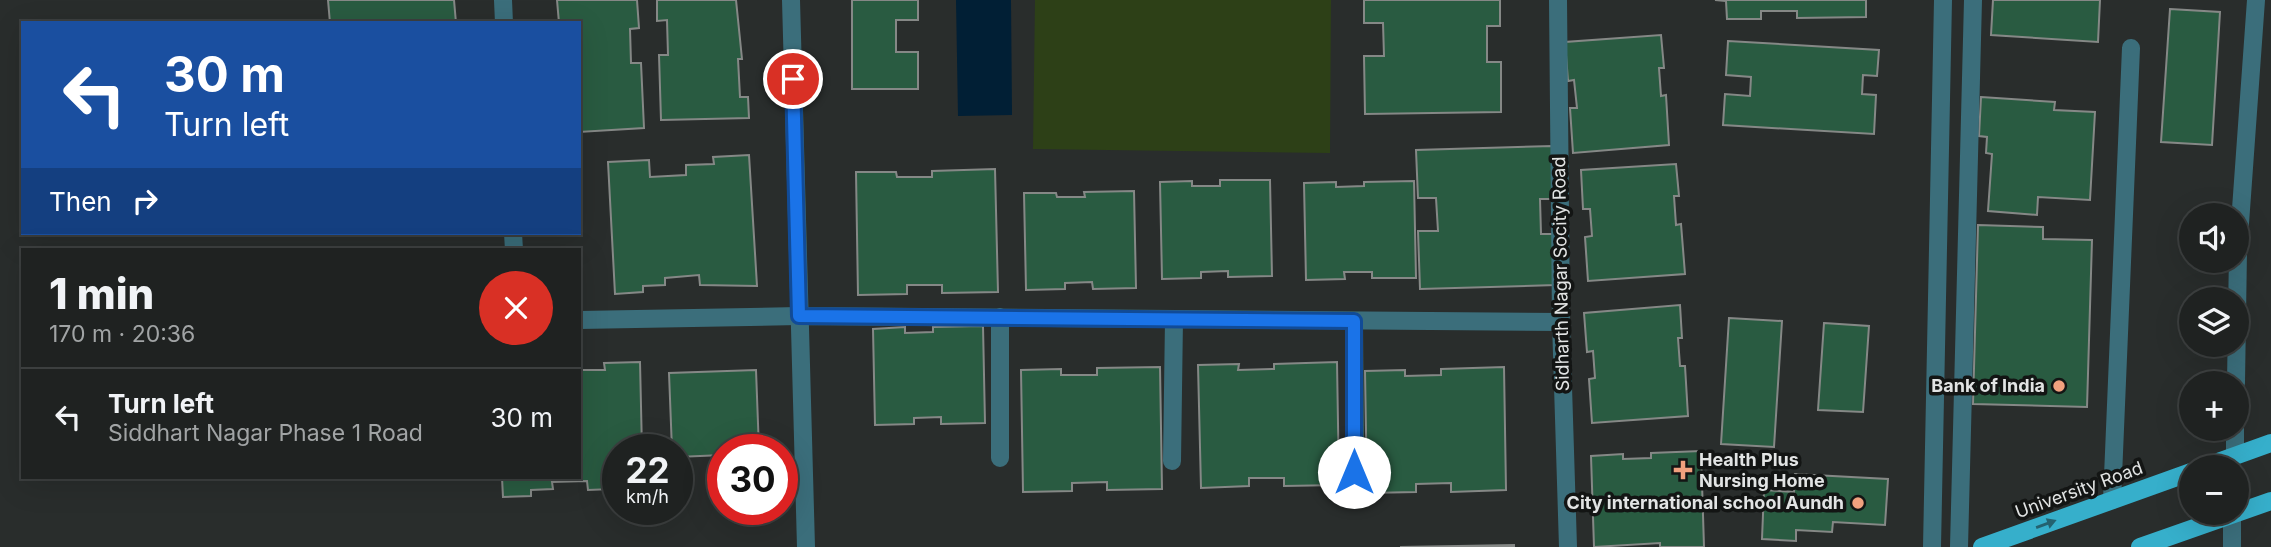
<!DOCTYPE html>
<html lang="en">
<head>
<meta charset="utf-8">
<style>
	body { margin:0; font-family:Inter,sans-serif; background:#2c2f2e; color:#f1f3f6; height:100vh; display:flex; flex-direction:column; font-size:26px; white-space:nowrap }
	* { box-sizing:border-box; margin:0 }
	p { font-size:23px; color:#a1a4a5 }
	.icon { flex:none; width:38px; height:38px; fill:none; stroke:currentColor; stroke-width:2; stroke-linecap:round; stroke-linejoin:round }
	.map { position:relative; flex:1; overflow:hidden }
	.sheet { position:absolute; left:21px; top:248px; width:560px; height:231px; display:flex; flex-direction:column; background:#1f2221; border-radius:0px; box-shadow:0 7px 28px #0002,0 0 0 2px #3c3f3f }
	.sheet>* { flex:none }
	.hud { position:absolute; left:21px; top:21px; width:560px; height:214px; border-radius:0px; box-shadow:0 7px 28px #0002,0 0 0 2px #3c3f3f; background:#1a4fa0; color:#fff; overflow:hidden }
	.buttons { position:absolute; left:2179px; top:203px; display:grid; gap:14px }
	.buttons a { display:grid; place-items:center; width:70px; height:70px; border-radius:50%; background:#1f2221; box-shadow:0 7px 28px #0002,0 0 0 2px #3c3f3f; font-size:35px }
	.speed { position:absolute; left:602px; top:434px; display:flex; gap:14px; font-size:35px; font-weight:700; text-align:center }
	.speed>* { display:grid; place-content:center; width:91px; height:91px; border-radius:50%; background:#1f2221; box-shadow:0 7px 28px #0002,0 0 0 2px #3c3f3f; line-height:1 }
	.speed small { font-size:18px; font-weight:400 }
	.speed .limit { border:10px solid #d22; background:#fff; color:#111 }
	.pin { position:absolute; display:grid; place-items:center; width:60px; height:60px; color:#fff; margin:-30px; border:4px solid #fff; border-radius:50%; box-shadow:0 2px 7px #0007 }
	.me { position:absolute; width:77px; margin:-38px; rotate:0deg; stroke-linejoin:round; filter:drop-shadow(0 0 5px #0008) }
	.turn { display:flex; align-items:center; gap:24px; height:147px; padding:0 28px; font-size:32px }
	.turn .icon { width:91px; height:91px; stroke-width:2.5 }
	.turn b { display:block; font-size:49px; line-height:60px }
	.then { display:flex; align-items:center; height:66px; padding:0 28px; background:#0003; gap:14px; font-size:26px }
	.round { display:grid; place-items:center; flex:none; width:74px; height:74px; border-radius:37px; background:#2c2f2e }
	.headline { display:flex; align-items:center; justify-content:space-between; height:119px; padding:0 28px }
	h1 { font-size:42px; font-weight:800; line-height:52px }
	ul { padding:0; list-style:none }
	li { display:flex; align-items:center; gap:21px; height:98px; padding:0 28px; border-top:2px solid #3c3f3f }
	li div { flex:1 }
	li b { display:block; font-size:26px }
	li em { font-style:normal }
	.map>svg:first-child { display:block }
	.green { fill:#2d4017 }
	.water { fill:#011f35 }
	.building { fill:#295b41; stroke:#858886; stroke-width:2 }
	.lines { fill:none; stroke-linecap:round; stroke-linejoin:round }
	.lane { stroke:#3b6e7b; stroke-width:18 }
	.street { stroke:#3b6e7b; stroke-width:18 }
	.primary { stroke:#36afcb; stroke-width:18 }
	.oneway { fill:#246270 }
	.route-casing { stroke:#114b97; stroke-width:18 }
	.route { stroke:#1a73e8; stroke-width:12 }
	.poi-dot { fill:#f1a17e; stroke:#131514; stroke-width:2.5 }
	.labels { text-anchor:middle; stroke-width:7; stroke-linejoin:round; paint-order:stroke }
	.street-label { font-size:18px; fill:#e2e4e4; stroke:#131514 }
	.poi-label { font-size:18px; font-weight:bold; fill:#e2e4e4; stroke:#131514; text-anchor:end }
</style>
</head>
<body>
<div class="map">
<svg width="2271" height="547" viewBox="0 0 2271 547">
	<rect width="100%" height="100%" fill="#292d2c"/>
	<!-- green -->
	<path class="green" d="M 1035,0 L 1331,0 L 1330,153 L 1033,149 Z"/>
	<!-- water -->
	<path class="water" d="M 956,0 L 1011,0 L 1012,115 L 958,116 Z"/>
	<!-- building -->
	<path class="building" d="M 328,0 L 454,0 L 456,23 L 330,23 Z
		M 557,0 L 637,0 L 639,28 L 630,29 L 631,63 L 641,63 L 644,128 L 579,132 L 579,23 L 559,23 Z
		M 657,0 L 736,0 L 742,59 L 738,59 L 740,97 L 748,97 L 749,118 L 661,120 L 659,55 L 668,55 L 667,20 L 657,21 Z
		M 852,0 L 918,0 L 918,20 L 896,20 L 896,52 L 918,52 L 918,89 L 852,89 Z
		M 1364,0 L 1500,0 L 1500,26 L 1487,26 L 1487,62 L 1501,62 L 1501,112 L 1365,114 L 1364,56 L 1384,56 L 1383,23 L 1364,23 Z
		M 1866,0 L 1866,17 L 1797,18 L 1797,11 L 1761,11 L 1761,19 L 1727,19 L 1726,1 L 1715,0 Z
		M 1993,0 L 2100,0 L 2098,42 L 1991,35 Z
		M 2170,9 L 2220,12 L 2212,145 L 2161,142 Z
		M 1661,35 L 1664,68 L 1659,68 L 1661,96 L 1666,95 L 1669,145 L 1573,153 L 1570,108 L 1577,108 L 1574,80 L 1568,81 L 1565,42 Z
		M 1728,41 L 1879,50 L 1877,76 L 1863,75 L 1862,94 L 1876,95 L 1874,134 L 1723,125 L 1725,94 L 1750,96 L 1751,77 L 1726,75 Z
		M 1981,97 L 2055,102 L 2054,110 L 2095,112 L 2090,200 L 2038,197 L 2037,215 L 1988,211 L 1992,154 L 1986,153 L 1987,137 L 1979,136 Z
		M 1552,146 L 1554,199 L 1540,199 L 1541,234 L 1555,234 L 1556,285 L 1420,289 L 1418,231 L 1438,231 L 1436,198 L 1418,198 L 1416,150 Z
		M 749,155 L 757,286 L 700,285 L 699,275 L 665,278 L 665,285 L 643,286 L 643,292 L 615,294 L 608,162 L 649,160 L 650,177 L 686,175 L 686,165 L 714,164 L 713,157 Z
		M 1676,164 L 1679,196 L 1674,196 L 1676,225 L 1681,224 L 1685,274 L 1588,281 L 1585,237 L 1592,236 L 1590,209 L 1583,209 L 1581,170 Z
		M 995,169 L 998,292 L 942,293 L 942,285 L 907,285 L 907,294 L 858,295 L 856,172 L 896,172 L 897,177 L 932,177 L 932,171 Z
		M 1220,180 L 1270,180 L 1272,276 L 1228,277 L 1228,271 L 1201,272 L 1201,278 L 1162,279 L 1160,182 L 1192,181 L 1192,186 L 1220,186 Z
		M 1414,181 L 1416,278 L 1372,278 L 1372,272 L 1344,272 L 1345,279 L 1306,280 L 1304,183 L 1336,182 L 1336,187 L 1364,186 L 1364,182 Z
		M 1134,191 L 1136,288 L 1093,289 L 1092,282 L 1065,283 L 1065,289 L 1026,290 L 1024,193 L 1056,193 L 1057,197 L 1085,197 L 1084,192 Z
		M 1978,225 L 2043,227 L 2043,239 L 2092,240 L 2087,407 L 1973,404 Z
		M 1680,305 L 1682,338 L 1678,338 L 1680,366 L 1685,366 L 1688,416 L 1592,423 L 1589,379 L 1595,378 L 1593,351 L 1587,352 L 1584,313 Z
		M 1729,318 L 1782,321 L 1774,447 L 1721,444 Z
		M 1824,323 L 1869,326 L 1863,412 L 1818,410 Z
		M 983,326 L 985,423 L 941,424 L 941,417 L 914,418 L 914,424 L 875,425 L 873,329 L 905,327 L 905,333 L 933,332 L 933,327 Z
		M 640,362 L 642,450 L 618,450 L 618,493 L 612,493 L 612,489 L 588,490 L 587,481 L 552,482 L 553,489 L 531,490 L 531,496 L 503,497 L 502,478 L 579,478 L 579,370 L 605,370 L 604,363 Z
		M 1337,362 L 1339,485 L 1284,486 L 1284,478 L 1249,478 L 1249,486 L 1201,488 L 1198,365 L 1239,364 L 1238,370 L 1274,369 L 1274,364 Z
		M 1160,367 L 1162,489 L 1107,490 L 1107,482 L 1072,483 L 1072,491 L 1023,492 L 1021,370 L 1061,369 L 1061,375 L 1097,375 L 1097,368 Z
		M 1504,367 L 1506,490 L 1451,492 L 1451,483 L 1416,484 L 1416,492 L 1367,493 L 1365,371 L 1405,370 L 1405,376 L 1441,375 L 1441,369 Z
		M 756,370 L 759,450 L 723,450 L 723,455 L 677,457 L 677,450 L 672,450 L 669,373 Z
		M 1701,451 L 1704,547 L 1660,547 L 1660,543 L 1594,547 L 1591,456 L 1623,454 L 1623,459 L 1651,458 L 1651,453 Z
		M 1795,474 L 1888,479 L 1885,525 L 1833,522 L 1832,532 L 1796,530 L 1796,541 L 1762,539 L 1764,490 L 1794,492 Z
		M 1514,545 L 1514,547 L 1400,547 Z"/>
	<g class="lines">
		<!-- lane -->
		<path class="lane" d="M 503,0 L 504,23
			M 513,233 L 514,250
			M 579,320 L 799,316
			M 2236,383 L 2238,251 L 2256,0
			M 2235,456 L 2235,429
			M 2112,500 L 2131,48
			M 1932,547 L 1943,0
			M 1959,547 L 1973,0"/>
		<!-- street -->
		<path class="street" d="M 791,0 L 806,547
			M 1558,0 L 1561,322 L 1568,547
			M 799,316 L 1561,322
			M 1354,321 L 1355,472
			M 1000,458 L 1000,317
			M 1172,461 L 1174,319
			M 2232,515 L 2232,547"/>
		<!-- primary -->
		<path class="primary" d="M 2204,467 L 2271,443
			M 1982,547 L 2191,472
			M 2140,547 L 2271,501"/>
	</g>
	<!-- one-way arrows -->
	<defs><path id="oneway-solid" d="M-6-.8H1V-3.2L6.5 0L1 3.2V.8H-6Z" transform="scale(1.75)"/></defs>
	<use class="oneway" href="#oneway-solid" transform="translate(2046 524) rotate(-20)"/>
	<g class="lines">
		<defs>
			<path id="route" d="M 793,79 L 799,316 L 1354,321 L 1354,472"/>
		</defs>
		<!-- route casing -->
		<use href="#route" class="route-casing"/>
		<!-- route -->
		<use href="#route" class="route"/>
	</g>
	<!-- markers -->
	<g class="poi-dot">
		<circle cx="2059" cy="386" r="7"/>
		<path d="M1679.5 459.5h7v7h7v7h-7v7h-7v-7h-7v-7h7z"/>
		<circle cx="1858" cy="503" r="7"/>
	</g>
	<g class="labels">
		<!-- street labels -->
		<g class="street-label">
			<text transform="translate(1561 274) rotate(-91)" y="6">Sidharth Nagar Socity Road</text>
			<text transform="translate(2079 490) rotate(-20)" y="6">University Road</text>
		</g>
		<!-- poi labels -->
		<g class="poi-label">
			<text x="2045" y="392">Bank of India</text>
			<text x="1699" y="466" text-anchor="start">Health Plus<tspan x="1699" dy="21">Nursing Home</tspan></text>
			<text x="1844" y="509">City international school Aundh</text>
		</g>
	</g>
</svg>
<div class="buttons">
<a><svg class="icon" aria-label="sound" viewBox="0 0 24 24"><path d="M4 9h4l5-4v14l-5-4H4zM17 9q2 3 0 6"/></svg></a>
<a><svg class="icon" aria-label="layers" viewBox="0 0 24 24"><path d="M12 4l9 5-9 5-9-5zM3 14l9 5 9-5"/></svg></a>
<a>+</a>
<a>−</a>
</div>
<div class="speed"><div>22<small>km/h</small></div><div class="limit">30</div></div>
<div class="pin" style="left:793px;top:79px;background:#d93025"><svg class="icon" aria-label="arrive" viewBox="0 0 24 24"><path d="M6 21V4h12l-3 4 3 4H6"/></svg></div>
<svg class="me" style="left:1354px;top:472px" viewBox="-20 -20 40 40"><circle r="19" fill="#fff"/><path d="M0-13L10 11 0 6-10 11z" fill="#1a73e8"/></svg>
<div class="hud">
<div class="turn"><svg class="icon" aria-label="left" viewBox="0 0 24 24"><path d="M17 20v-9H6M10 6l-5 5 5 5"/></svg><div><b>30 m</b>Turn left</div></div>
<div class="then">Then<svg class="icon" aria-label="right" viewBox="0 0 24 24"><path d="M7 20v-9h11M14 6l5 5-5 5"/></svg></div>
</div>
<section class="sheet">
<div class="headline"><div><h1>1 min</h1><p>170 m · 20:36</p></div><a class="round" style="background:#d93025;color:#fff"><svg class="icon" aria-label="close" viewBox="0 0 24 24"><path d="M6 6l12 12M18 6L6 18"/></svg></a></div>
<ul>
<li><svg class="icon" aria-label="left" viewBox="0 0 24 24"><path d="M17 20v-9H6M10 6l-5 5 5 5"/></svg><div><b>Turn left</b><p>Siddhart Nagar Phase 1 Road</p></div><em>30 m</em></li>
</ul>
</section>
</div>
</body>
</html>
